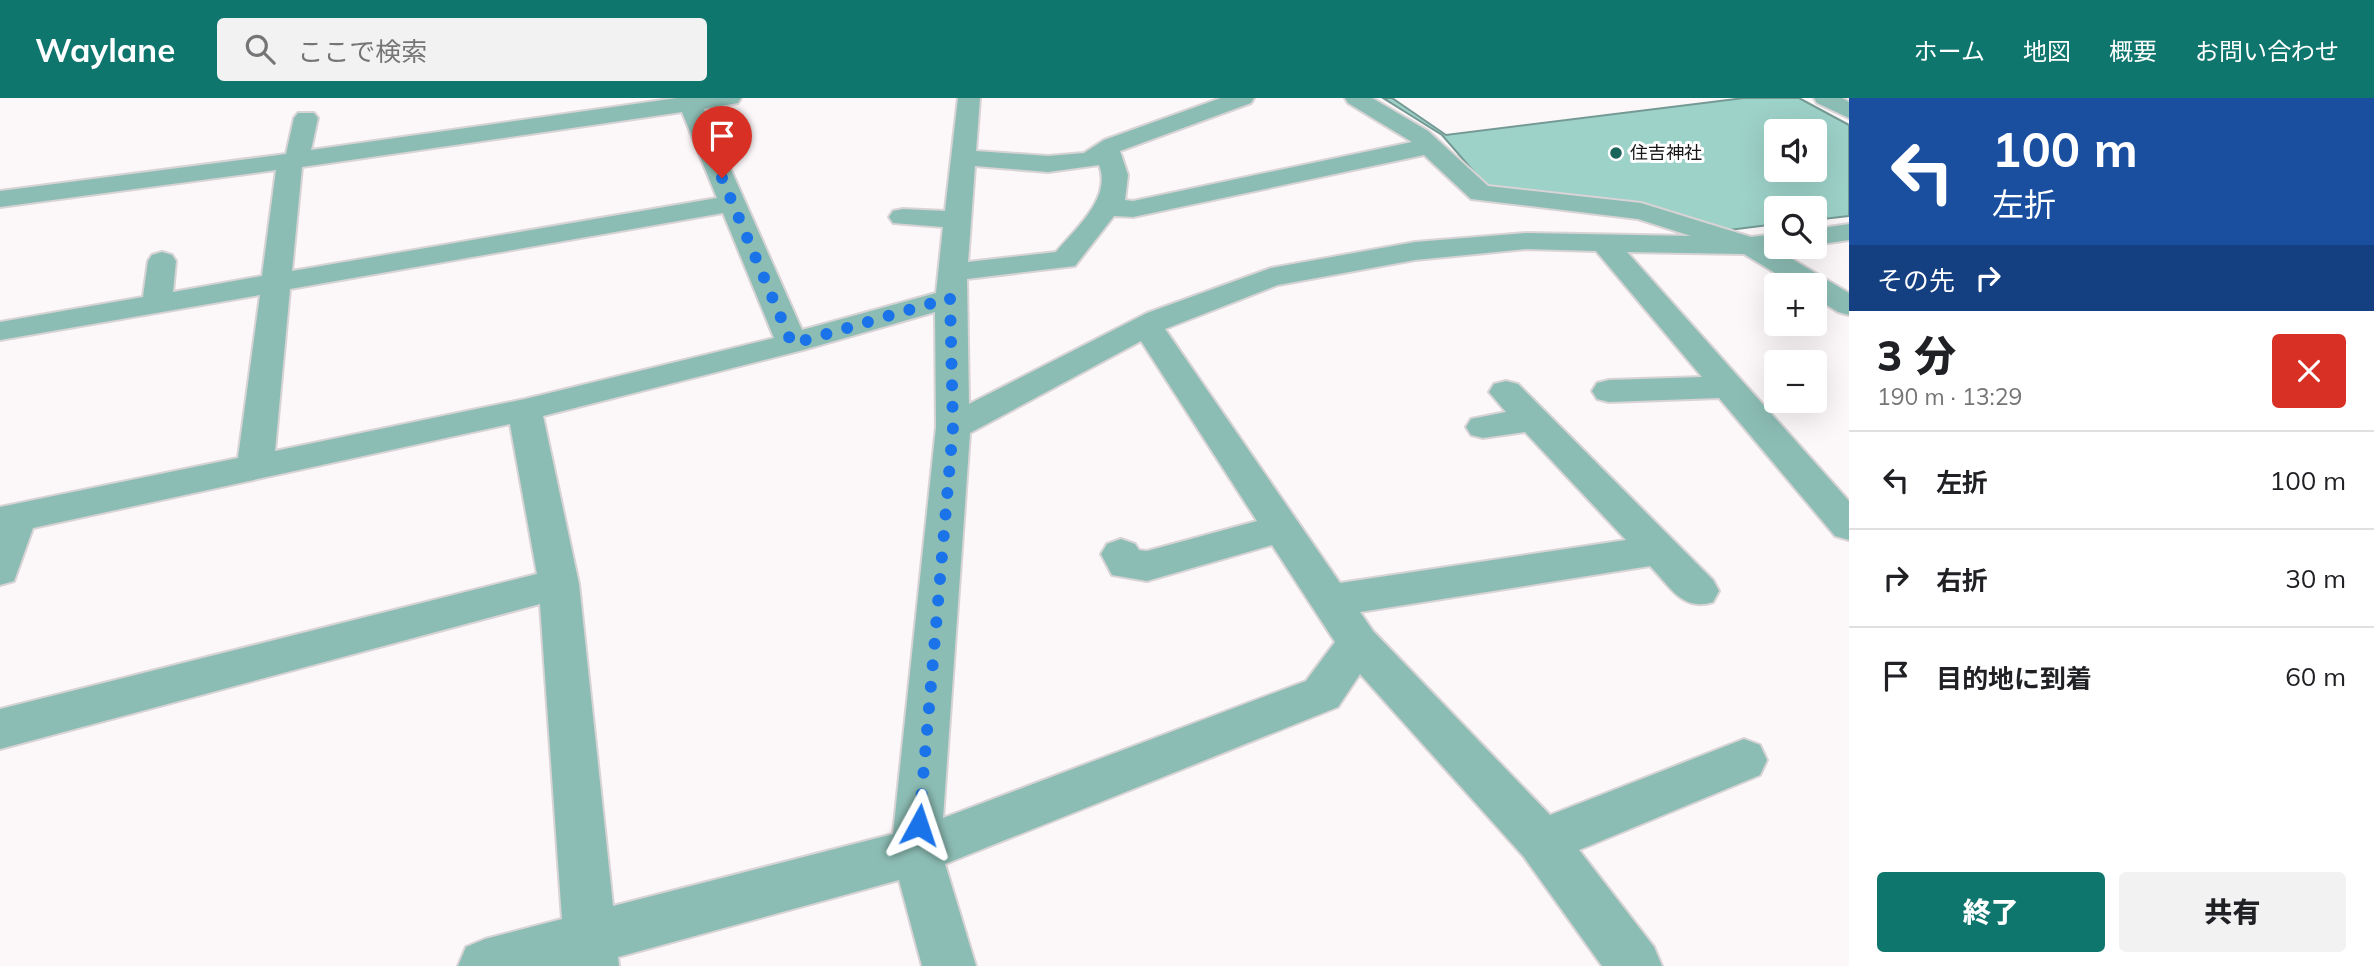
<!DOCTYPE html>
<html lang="ja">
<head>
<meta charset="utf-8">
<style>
	body { margin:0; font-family:Mulish,"Noto Sans JP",sans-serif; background:#f2f2f2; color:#202124; height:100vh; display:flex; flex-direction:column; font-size:26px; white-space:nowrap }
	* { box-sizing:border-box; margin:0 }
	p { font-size:23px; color:#757577 }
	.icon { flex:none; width:38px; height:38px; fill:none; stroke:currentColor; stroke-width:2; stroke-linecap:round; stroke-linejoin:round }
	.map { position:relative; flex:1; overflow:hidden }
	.side { display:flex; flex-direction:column; background:#fff; width:525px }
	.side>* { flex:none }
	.top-card { background:#1a4fa0; color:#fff; overflow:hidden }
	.buttons { position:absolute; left:1764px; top:21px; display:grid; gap:14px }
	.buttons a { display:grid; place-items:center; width:63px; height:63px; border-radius:7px; background:#fff; box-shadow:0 7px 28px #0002; font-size:35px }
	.pin { position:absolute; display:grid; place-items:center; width:60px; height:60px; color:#fff; margin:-72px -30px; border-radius:50% 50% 50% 0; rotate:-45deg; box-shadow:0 0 7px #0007 }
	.pin .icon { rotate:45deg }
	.me { position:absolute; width:77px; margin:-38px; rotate:5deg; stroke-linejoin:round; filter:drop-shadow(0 0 5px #0008) }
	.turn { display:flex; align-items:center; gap:24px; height:147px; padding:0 28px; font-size:32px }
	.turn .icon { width:91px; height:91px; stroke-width:2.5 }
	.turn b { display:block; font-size:49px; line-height:60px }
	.then { display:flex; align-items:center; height:66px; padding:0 28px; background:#0003; gap:14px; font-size:26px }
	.round { display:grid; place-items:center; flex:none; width:74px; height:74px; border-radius:7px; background:#f2f2f2 }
	.headline { display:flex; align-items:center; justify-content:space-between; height:119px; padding:0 28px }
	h1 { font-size:42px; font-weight:800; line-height:52px }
	.cta { display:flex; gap:14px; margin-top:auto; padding:14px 28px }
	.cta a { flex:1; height:80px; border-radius:7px; background:#0f766e; color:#fff; font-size:28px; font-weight:800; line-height:80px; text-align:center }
	.cta a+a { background:#f2f2f2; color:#202124 }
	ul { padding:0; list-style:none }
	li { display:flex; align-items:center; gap:21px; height:98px; padding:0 28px; border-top:2px solid #e0e0e0 }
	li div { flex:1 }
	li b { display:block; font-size:26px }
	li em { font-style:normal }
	header { display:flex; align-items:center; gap:42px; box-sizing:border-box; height:98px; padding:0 35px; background:#0f766e; color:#fff }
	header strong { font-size:33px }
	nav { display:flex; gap:38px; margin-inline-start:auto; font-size:24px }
	.search { width:490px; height:63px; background:#f2f2f2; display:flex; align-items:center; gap:18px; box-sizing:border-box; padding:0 24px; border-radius:7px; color:#757577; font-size:26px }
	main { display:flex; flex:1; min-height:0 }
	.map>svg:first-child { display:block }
	.water { fill:#9dd2c9; stroke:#759a94; stroke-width:2; fill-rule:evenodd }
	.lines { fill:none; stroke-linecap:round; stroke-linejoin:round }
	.minor-casing { stroke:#d8d3d5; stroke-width:4 }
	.minor { fill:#8cbdb4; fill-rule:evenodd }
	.route { stroke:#1a73e8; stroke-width:12; stroke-dasharray:0 21.6 }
	.poi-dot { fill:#1a645b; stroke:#fff; stroke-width:2.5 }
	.labels { text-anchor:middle; stroke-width:6; stroke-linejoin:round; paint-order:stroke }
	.far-poi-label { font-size:18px; fill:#181617; stroke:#fff; text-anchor:start }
</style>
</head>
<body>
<header>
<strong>Waylane</strong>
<div class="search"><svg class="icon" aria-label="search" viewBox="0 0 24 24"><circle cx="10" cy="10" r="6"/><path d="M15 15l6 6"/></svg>ここで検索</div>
<nav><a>ホーム</a><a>地図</a><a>概要</a><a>お問い合わせ</a></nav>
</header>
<main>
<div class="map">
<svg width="1849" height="868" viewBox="0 0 1849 868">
	<rect width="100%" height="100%" fill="#fcf7f9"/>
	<!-- water -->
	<path class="water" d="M 1383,0 L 1392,0 L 1446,37 L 1744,0 L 1799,0 L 1849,27 L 1849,118 L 1815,122 L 1815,110 L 1776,110 L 1776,126 L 1729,132 L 1683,118 L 1622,104 L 1488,90 L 1442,37 ZM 1776,33 L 1815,33 L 1815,72 L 1776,72 Z"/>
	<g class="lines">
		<defs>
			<path id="minor" d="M 677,0 L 741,0 L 738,5 L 704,11 L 802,232 L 936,195 L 943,129 L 893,125 L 889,119 L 893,113 L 903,111 L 945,113 L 958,0 L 980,0 L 976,53 L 1048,58 L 1084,55 L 1104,42 L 1221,0 L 1254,0 L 1251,5 L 1120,53 L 1128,77 L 1125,102 L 1133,103 L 1412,44 L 1348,5 L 1345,0 L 1372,0 L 1428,33 L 1488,88 L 1641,105 L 1751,139 L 1776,136 L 1776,149 L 1787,149 L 1777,152 L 1849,195 L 1849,217 L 1838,214 L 1815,200 L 1815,187 L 1795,187 L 1744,156 L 1627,154 L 1849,403 L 1849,442 L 1835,438 L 1719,300 L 1609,304 L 1597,301 L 1592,293 L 1597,285 L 1609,282 L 1702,279 L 1596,153 L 1527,151 L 1415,162 L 1278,187 L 1165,231 L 1340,485 L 1626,442 L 1525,334 L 1483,340 L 1471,337 L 1466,329 L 1471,321 L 1506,314 L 1489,294 L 1494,286 L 1506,283 L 1518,286 L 1713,482 L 1719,493 L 1713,504 C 1682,514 1670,488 1650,468 L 1360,514 L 1373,533 L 1550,717 L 1744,641 L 1760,647 L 1767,662 L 1760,677 L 1579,752 L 1654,849 L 1662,868 L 1602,868 L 1524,759 L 1360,576 L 1338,609 L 945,766 L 976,868 L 922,868 L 899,782 L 618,859 L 619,868 L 458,868 L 466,849 L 485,841 L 562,821 L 540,506 L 0,651 L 0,611 L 537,476 L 510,326 L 33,430 L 14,483 L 0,487 L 0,409 L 238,360 L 260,197 L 0,242 L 0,224 L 143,199 L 148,163 L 152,157 L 162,154 L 172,157 L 176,163 L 173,194 L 262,178 L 276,72 L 0,109 L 0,93 L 286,56 L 294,20 L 298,15 L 314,15 L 318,20 L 311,52 ZM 682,14 L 717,100 L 292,173 L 302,69 ZM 1424,57 L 1471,101 L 1638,121 L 1691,138 L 1527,135 L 1415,144 L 1271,170 L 1147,215 L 969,306 L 967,181 L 1075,168 L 1114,118 L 1133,119 ZM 1099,67 C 1112,100 1076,130 1056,154 L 968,164 L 975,68 L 1048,74 ZM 723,115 L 774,240 L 525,301 L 275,353 L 290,191 ZM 935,214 L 936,329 L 893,736 L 613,808 L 579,486 L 543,318 L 803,252 ZM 1141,243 L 1257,423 L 1147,453 L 1139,452 L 1135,446 L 1121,441 L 1107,446 L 1101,456 L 1112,477 L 1147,483 L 1272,447 L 1335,544 L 1306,583 L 943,720 L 970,335 Z
				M 1814,0 L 1842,0 L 1849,4 L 1849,20 L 1817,5 Z
				M 1849,126 L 1849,142 L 1815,147 L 1815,131 Z"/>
		</defs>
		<!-- minor casing -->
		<use href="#minor" class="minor-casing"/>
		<!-- minor -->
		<use href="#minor" class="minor"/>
	</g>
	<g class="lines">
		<!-- route -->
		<path class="route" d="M 722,80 L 792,246 L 950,200 L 953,329 L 919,727"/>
	</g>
	<!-- markers -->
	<circle class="poi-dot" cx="1616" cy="55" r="7"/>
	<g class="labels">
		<!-- far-poi labels -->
		<g class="far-poi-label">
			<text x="1630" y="61">住吉神社</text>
		</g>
	</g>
</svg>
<div class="buttons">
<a><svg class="icon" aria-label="sound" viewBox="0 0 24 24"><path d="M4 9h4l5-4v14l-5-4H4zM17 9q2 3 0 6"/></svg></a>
<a><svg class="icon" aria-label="search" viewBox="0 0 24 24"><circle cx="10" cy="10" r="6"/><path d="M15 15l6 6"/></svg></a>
<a>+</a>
<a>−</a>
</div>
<div class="pin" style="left:722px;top:80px;background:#d93025"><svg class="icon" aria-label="arrive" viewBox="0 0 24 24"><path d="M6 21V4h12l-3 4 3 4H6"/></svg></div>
<svg class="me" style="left:919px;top:727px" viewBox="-20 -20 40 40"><path d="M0-17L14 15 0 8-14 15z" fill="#1a73e8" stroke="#fff" stroke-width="4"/></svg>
</div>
<section class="side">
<div class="top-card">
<div class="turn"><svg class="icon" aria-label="left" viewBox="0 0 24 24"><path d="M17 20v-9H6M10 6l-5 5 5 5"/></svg><div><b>100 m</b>左折</div></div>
<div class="then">その先<svg class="icon" aria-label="right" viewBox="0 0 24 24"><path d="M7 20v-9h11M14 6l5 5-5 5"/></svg></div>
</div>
<div class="headline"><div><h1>3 分</h1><p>190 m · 13:29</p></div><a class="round" style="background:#d93025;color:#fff"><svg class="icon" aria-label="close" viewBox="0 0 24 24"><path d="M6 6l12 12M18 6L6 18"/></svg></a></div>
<ul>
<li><svg class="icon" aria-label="left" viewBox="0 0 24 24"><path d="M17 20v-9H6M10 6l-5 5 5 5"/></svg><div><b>左折</b></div><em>100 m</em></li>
<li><svg class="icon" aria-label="right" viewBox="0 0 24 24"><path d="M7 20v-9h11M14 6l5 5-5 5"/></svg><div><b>右折</b></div><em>30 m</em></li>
<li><svg class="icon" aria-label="arrive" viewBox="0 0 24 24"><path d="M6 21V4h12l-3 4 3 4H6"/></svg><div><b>目的地に到着</b></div><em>60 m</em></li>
</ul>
<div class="cta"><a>終了</a><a>共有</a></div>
</section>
</main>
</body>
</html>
